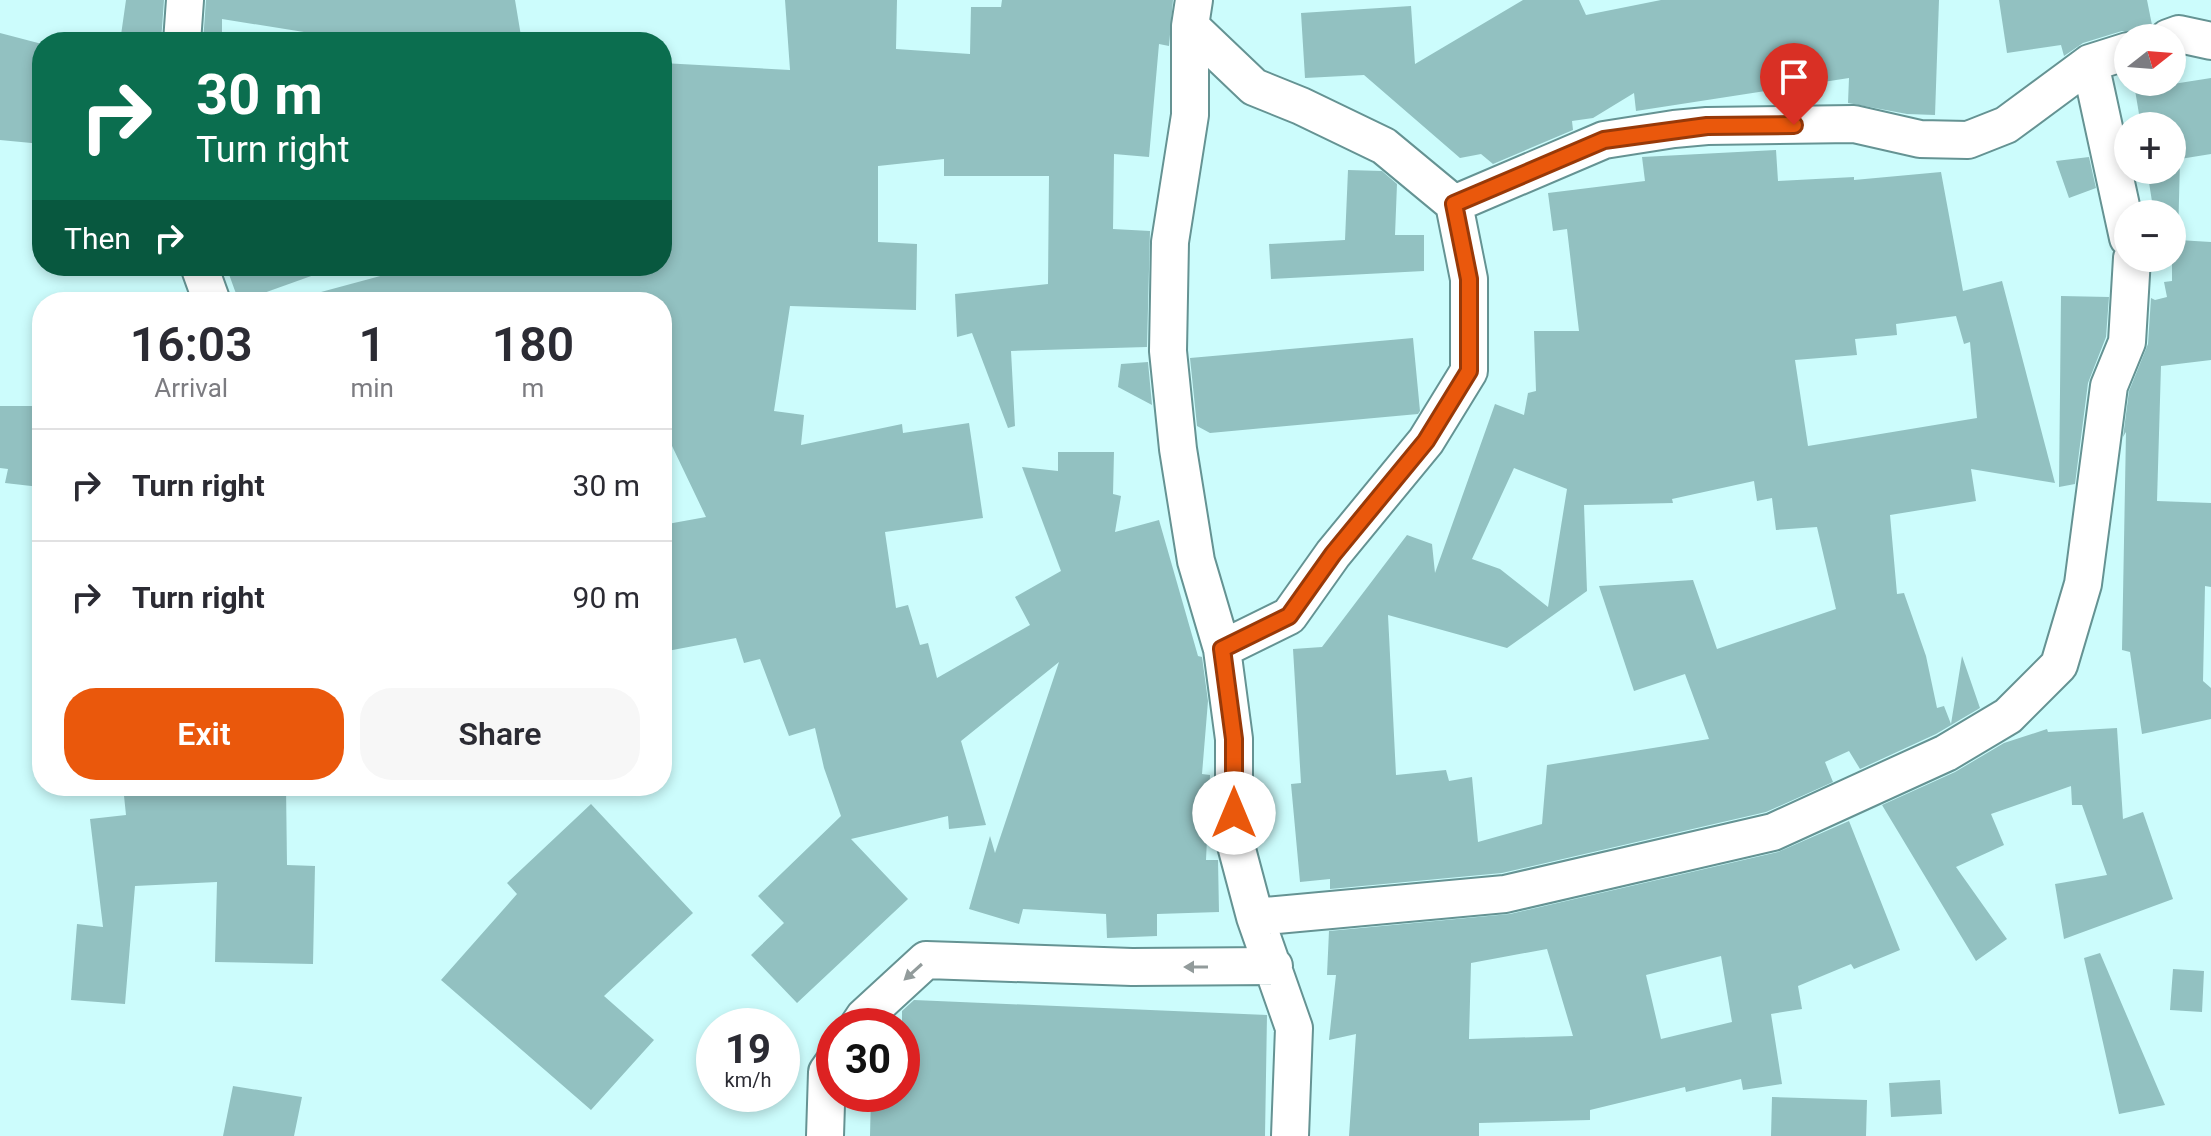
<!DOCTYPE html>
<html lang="en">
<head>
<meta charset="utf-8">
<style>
	body { margin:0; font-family:Roboto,sans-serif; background:#f7f7f7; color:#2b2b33; height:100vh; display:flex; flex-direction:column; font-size:30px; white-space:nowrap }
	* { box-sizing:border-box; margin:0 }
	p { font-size:26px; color:#7c7c81 }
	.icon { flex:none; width:44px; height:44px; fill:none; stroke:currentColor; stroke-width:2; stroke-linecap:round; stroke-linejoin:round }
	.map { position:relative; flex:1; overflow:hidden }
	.drawer { position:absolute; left:32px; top:292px; width:640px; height:504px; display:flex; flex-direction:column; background:#fff; border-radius:32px; box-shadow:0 4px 12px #0003 }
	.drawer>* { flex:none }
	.guide { position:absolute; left:32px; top:32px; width:640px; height:244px; border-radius:32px; box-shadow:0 4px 12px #0003; background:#0b6e4f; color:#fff; overflow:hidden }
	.needle { width:52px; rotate:73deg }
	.controls { position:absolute; left:2114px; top:24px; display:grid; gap:16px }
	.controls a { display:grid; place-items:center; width:72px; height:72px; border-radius:50%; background:#fff; box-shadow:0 4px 12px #0003; font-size:40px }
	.speed { position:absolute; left:696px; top:1008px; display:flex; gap:16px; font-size:40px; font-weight:700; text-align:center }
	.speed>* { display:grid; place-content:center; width:104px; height:104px; border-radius:50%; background:#fff; box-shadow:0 4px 12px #0003; line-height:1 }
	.speed small { font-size:20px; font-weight:400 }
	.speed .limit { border:12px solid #d22; background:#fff; color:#111 }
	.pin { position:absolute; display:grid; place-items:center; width:68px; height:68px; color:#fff; margin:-82px -34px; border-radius:50% 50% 50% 0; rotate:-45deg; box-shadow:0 0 8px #0007 }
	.pin .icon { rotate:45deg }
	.me { position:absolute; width:88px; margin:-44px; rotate:0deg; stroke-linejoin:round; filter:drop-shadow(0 0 6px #0008) }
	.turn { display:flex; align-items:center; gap:28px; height:168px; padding:0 32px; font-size:36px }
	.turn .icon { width:104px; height:104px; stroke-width:2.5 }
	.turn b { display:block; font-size:56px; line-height:68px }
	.then { display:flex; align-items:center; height:76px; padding:0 32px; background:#0003; gap:16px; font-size:30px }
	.eta { display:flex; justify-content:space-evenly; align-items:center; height:136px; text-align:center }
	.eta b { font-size:48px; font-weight:600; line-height:56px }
	.button { display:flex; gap:16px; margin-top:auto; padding:16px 32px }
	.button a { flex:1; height:92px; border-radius:32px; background:#ea580c; color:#fff; font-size:32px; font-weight:600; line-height:92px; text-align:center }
	.button a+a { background:#f7f7f7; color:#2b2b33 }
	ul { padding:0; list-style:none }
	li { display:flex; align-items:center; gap:24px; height:112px; padding:0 32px; border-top:2px solid #e1e1e2 }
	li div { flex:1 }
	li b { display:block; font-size:30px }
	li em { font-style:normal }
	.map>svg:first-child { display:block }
	.building { fill:#92c1c1; fill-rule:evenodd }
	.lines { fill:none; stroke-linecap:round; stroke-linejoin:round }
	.minor-casing { stroke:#659393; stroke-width:40 }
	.minor { stroke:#fff; stroke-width:36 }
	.oneway { fill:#929b9b }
	.route-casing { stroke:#983908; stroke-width:20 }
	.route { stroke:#ea580c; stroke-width:14 }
</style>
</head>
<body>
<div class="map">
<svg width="2211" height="1136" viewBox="0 0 2211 1136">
	<rect width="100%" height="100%" fill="#ccfcfc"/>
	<!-- building -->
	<path class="building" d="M 126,0 L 164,0 L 161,42 L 120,42 Z
		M 206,0 L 515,0 L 521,36 L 515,37 L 515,42 L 335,42 L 335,37 L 222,19 L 222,42 L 203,42 Z
		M 785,0 L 897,0 L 896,49 L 970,54 L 971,7 L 1001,7 L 1002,0 L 1173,0 L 1169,46 L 1159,44 L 1149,157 L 1114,154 L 1113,229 L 1150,231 L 1147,347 L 1011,351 L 1015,426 L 1008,428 L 972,333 L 957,337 L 955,294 L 1048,284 L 1049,176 L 944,176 L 944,159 L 878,166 L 878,242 L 917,244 L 916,310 L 790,306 L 774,411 L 804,415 L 801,445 L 902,424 L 903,433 L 969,423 L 983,518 L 885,532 L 896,608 L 908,605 L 920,645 L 928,643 L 937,678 L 1030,625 L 1015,597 L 1061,571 L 1022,467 L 1058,471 L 1058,452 L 1114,452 L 1113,494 L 1121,496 L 1115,532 L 1159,520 L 1198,656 L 1202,657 L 1208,701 L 1202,774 L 1210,775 L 1206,860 L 1218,860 L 1219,912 L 1157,914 L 1157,936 L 1107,938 L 1106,914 L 1023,909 L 1019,924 L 969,909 L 990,836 L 995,853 L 1059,662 L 961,741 L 986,825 L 949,829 L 948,816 L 851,839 L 908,899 L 797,1003 L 751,955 L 784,923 L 758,896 L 841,816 L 824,768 L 815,728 L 789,736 L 760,659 L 744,663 L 736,638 L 662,652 L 662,525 L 706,517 L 662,425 L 662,302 L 322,302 L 321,292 L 384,275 L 381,266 L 662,266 L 662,63 L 790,70 Z
		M 1523,0 L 1579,0 L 1586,15 L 1661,0 L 1939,0 L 1935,115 L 1907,114 L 1848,103 L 1849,78 L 1636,111 L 1634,93 L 1593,118 L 1572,121 L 1573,130 L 1493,164 L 1481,154 L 1460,158 L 1364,75 L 1305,78 L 1301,13 L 1411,6 L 1415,64 Z
		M 1999,0 L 2147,0 L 2152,25 L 2148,38 L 2133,31 L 2122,31 L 2083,43 L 2064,56 L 2061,45 L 2007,53 Z
		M 0,33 L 42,44 L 42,144 L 0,140 Z
		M 2211,78 L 2211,154 L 2180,159 L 2178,240 L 2211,242 L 2211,360 L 2161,366 L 2157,501 L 2211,503 L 2211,587 L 2205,586 L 2203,681 L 2211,688 L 2211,719 L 2142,734 L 2130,652 L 2122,650 L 2126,432 L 2123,437 L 2129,391 L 2148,344 L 2151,298 L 2155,300 L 2167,297 L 2164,282 L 2172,281 L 2172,214 L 2154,214 L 2147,170 L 2172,170 L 2172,126 L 2141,126 L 2135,90 Z
		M 1776,150 L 1778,181 L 1854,177 L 1854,180 L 1941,172 L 1963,291 L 2002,281 L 2055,483 L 1971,469 L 1976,501 L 1890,515 L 1897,594 L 1904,593 L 1926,656 L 1937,708 L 1944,706 L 1951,724 L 1962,656 L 1980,708 L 1936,734 L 1860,769 L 1849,751 L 1825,762 L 1833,782 L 1766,812 L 1502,873 L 1330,889 L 1330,879 L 1300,882 L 1291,784 L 1301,783 L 1293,649 L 1322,647 L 1407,535 L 1432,544 L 1435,573 L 1495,404 L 1524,415 L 1528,393 L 1536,391 L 1534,331 L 1579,331 L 1567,229 L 1553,231 L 1548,193 L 1645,181 L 1642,157 ZM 1956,316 L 1964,344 L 1970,342 L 1977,418 L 1808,446 L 1795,360 L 1857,355 L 1855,339 L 1897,335 L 1896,324 ZM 1514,468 L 1567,489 L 1548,607 L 1500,569 L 1472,559 ZM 1754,481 L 1757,501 L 1772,498 L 1776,530 L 1817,527 L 1836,609 L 1717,649 L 1693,580 L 1599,586 L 1634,691 L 1685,674 L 1709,739 L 1547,765 L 1542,824 L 1478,842 L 1472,777 L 1449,781 L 1446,770 L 1396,775 L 1388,615 L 1507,648 L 1587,591 L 1584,505 L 1673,503 L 1672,499 Z
		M 2089,157 L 2096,188 L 2069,198 L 2056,161 Z
		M 1348,170 L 1382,171 L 1397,184 L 1395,235 L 1424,235 L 1424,271 L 1271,279 L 1269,244 L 1345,240 Z
		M 226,266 L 328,266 L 328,270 L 239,302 Z
		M 2061,296 L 2109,297 L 2106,337 L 2088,383 L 2075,484 L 2059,487 Z
		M 1413,338 L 1420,411 L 1418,414 L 1210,433 L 1197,426 L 1190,358 Z
		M 1148,362 L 1152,405 L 1118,387 L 1121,364 Z
		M 0,406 L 37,406 L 37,446 L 42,446 L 40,487 L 5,483 L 8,469 L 0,468 Z
		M 2117,728 L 2123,819 L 2143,812 L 2173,899 L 2064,939 L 2055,884 L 2107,875 L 2082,805 L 2072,805 L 2071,786 L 1991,814 L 2004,845 L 1956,867 L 2007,939 L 1976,961 L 1882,805 L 1955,772 L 2004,743 L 2047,729 L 2048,732 Z
		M 123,786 L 286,786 L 287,865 L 315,866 L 313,964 L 215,962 L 217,882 L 135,886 L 125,1004 L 71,1000 L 77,924 L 103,927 L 90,819 L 126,815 Z
		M 591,804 L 693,913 L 604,996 L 654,1040 L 591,1110 L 441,980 L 517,894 L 507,883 Z
		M 1849,821 L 1900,950 L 1854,969 L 1851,964 L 1798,986 L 1802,1009 L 1771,1014 L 1782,1084 L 1743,1090 L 1741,1079 L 1686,1092 L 1685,1087 L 1590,1110 L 1590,1120 L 1479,1123 L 1479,1136 L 1349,1136 L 1356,1034 L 1329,1040 L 1336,975 L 1327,975 L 1329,931 L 1510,914 L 1778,852 ZM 1547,949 L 1573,1036 L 1469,1039 L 1471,963 ZM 1721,956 L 1732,1022 L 1661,1039 L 1646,975 Z
		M 2100,953 L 2165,1105 L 2119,1114 L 2084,958 Z
		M 2173,969 L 2204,971 L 2202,1012 L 2170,1010 Z
		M 914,1000 L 1267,1015 L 1265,1136 L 870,1136 L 871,1094 L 902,1094 L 902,1011 Z
		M 1940,1080 L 1942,1114 L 1891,1117 L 1889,1083 Z
		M 233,1086 L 302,1097 L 294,1136 L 223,1136 Z
		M 1772,1097 L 1867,1100 L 1866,1136 L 1771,1136 Z"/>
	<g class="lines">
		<defs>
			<path id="minor" d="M 1194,0 L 1190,26 L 1190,115 L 1170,242 L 1168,351 L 1178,449 L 1196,561 L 1222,649 L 1234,739 L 1234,838 L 1255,917 L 1294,1028 L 1290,1136
				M 1190,26 L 1254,87 L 1301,106 L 1384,146 L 1454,204 L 1469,279 L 1469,371 L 1426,441 L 1333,554 L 1289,616 L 1222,649
				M 2168,38 L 2179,34 L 2211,41
				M 182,42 L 185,0
				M 2090,63 L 2128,238
				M 1454,204 L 1604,140 L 1674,129 L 1707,126 L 1854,124 L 1920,139 L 1968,140 L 2006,125 L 2090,63 L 2128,51
				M 199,266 L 212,302
				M 1255,917 L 1505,894 L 1773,832 L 1946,753 L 2008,716 L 2059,665 L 2083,584 L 2109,386 L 2127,342 L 2132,258
				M 858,1026 L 864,1017 L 926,960 L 1132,967 L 1274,966
				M 825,1136 L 827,1072 L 834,1062"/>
		</defs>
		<!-- minor casing -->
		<use href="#minor" class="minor-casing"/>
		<!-- minor -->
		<use href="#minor" class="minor"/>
	</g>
	<!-- one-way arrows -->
	<defs><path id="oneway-solid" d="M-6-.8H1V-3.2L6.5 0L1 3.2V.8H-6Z" transform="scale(2)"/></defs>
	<g class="oneway">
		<use href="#oneway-solid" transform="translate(1196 967) rotate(180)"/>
		<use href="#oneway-solid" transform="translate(913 972) rotate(138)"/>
	</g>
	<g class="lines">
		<defs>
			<path id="route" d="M 1234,813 L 1234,739 L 1222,649 L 1289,616 L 1333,554 L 1426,441 L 1469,371 L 1469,279 L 1454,204 L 1604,140 L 1707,126 L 1794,125"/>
		</defs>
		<!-- route casing -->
		<use href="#route" class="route-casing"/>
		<!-- route -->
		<use href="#route" class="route"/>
	</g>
</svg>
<div class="controls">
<a><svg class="needle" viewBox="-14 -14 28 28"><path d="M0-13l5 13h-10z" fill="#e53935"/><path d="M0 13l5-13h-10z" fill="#7c7c81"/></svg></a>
<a>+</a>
<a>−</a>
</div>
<div class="speed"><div>19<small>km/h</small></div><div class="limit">30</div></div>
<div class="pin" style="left:1794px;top:125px;background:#d93025"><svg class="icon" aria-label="arrive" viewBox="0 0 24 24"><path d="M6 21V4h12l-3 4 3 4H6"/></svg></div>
<svg class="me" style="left:1234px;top:813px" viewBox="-20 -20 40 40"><circle r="19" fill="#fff"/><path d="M0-13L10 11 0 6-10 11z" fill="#ea580c"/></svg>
<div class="guide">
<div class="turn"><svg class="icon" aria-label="right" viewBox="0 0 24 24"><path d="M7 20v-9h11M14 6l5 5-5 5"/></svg><div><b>30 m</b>Turn right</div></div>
<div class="then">Then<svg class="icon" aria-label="right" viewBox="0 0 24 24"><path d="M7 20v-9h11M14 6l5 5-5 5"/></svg></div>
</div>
<section class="drawer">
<div class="eta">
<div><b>16:03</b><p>Arrival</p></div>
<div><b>1</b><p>min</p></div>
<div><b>180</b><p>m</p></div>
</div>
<ul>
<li><svg class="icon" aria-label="right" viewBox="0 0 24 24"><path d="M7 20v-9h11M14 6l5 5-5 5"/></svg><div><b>Turn right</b></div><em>30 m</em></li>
<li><svg class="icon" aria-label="right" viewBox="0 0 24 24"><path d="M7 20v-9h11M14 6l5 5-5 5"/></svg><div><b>Turn right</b></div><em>90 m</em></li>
</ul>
<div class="button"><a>Exit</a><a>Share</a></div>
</section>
</div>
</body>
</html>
